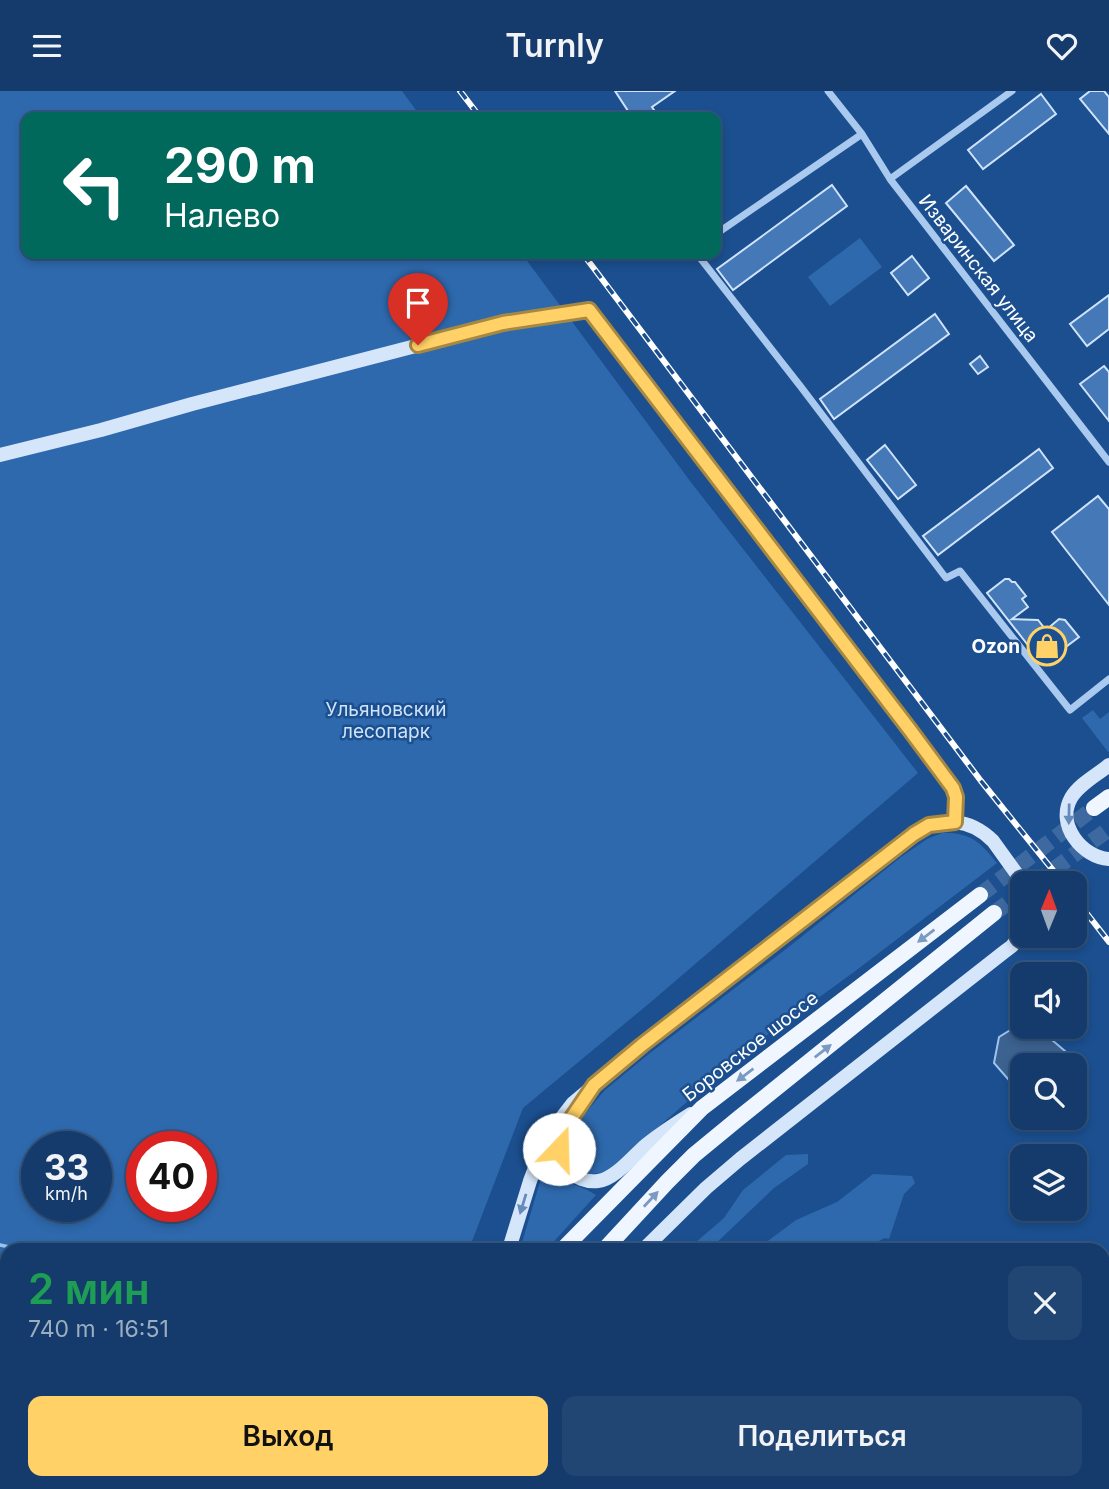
<!DOCTYPE html>
<html lang="ru">
<head>
<meta charset="utf-8">
<style>
	body { margin:0; font-family:Inter,sans-serif; background:#214673; color:#f1f3f6; height:100vh; display:flex; flex-direction:column; font-size:26px; white-space:nowrap }
	* { box-sizing:border-box; margin:0 }
	p { font-size:23px; color:#9dadc1 }
	.icon { flex:none; width:38px; height:38px; fill:none; stroke:currentColor; stroke-width:2; stroke-linecap:round; stroke-linejoin:round }
	.map { position:relative; flex:1; overflow:hidden }
	.drawer { position:absolute; left:0px; top:1152px; width:1110px; height:247px; display:flex; flex-direction:column; background:#143b6b; border-radius:21px 21px 0 0; box-shadow:0 4px 10px #0003,0 0 0 2px #33557e }
	.drawer>* { flex:none }
	.top-card { position:absolute; left:21px; top:21px; width:700px; height:147px; border-radius:14px; box-shadow:0 4px 10px #0003,0 0 0 2px #33557e; background:#00695c; color:#fff; overflow:hidden }
	.needle { width:46px; rotate:1deg }
	.fabs { position:absolute; left:1010px; top:780px; display:grid; gap:14px }
	.fabs a { display:grid; place-items:center; width:77px; height:77px; border-radius:14px; background:#143b6b; box-shadow:0 4px 10px #0003,0 0 0 2px #33557e; font-size:35px }
	.speed { position:absolute; left:21px; top:1040px; display:flex; gap:14px; font-size:35px; font-weight:700; text-align:center }
	.speed>* { display:grid; place-content:center; width:91px; height:91px; border-radius:50%; background:#143b6b; box-shadow:0 4px 10px #0003,0 0 0 2px #33557e; line-height:1 }
	.speed small { font-size:18px; font-weight:400 }
	.speed .limit { border:10px solid #d22; background:#fff; color:#111 }
	.pin { position:absolute; display:grid; place-items:center; width:60px; height:60px; color:#fff; margin:-72px -30px; border-radius:50% 50% 50% 0; rotate:-45deg; box-shadow:0 0 7px #0007 }
	.pin .icon { rotate:45deg }
	.me { position:absolute; width:77px; margin:-38px; rotate:21deg; stroke-linejoin:round; filter:drop-shadow(0 0 5px #0008) }
	.turn { display:flex; align-items:center; gap:24px; height:147px; padding:0 28px; font-size:32px }
	.turn .icon { width:91px; height:91px; stroke-width:2.5 }
	.turn b { display:block; font-size:49px; line-height:60px }
	.round { display:grid; place-items:center; flex:none; width:74px; height:74px; border-radius:14px; background:#214673 }
	.head { display:flex; align-items:center; justify-content:space-between; height:119px; padding:0 28px }
	h1 { font-size:42px; font-weight:600; line-height:52px; color:#1e9e55 }
	.cta { display:flex; gap:14px; margin-top:auto; padding:14px 28px }
	.cta a { flex:1; height:80px; border-radius:14px; background:#ffd166; color:#111; font-size:28px; font-weight:600; line-height:80px; text-align:center }
	.cta a+a { background:#214673; color:#f1f3f6 }
	header { display:flex; justify-content:space-between; align-items:center; height:91px; padding:0 28px; background:#143b6b; font-size:32px; font-weight:600 }
	.map>svg:first-child { display:block }
	.green { fill:#2e69ad; fill-rule:evenodd }
	.water { fill:#3c6290; stroke:#9cc4f0; stroke-width:2 }
	.lines { fill:none; stroke-linecap:round; stroke-linejoin:round }
	.stream { stroke:#9cc4f0; stroke-width:3.5 }
	.building { fill:#4478b7; stroke:#cfe3fa; stroke-width:2 }
	.primary-tunnel { stroke:#3d69a0; stroke-width:16; stroke-dasharray:16 8; stroke-linecap:butt }
	.street { stroke:#a9c9ee; stroke-width:7 }
	.secondary { stroke:#d6e6fa; stroke-width:14 }
	.primary { stroke:#f0f6ff; stroke-width:16 }
	.rail-casing { stroke:#fff; stroke-width:6 }
	.rail { stroke:#1b4f8f; stroke-width:3.5; stroke-dasharray:10; stroke-linecap:butt }
	.oneway { fill:#668bba }
	.oneway2 { fill:#7b9ac1 }
	.route-casing { stroke:#a68842; stroke-width:18 }
	.route { stroke:#ffd166; stroke-width:12 }
	.labels { text-anchor:middle; stroke-width:5; stroke-linejoin:round; paint-order:stroke }
	.street-label { font-size:19px; fill:#fff; stroke:#1b4f8f }
	.poi-label { font-size:19px; font-weight:bold; fill:#fff; stroke:#1b4f8f; text-anchor:end }
	.park-label { font-size:19px; fill:#cfe3fa; stroke:#1b4f8f }
</style>
</head>
<body>
<header><svg class="icon" aria-label="menu" viewBox="0 0 24 24"><path d="M4 6h16M4 12h16M4 18h16"/></svg>Turnly<svg class="icon" aria-label="heart" viewBox="0 0 24 24"><path d="M12 20l-8-8c-3-5 5-10 8-4 3-6 11-1 8 4z"/></svg></header>
<div class="map">
<svg width="1109" height="1398" viewBox="0 0 1109 1398">
	<rect width="100%" height="100%" fill="#1b4f8f"/>
	<!-- green -->
	<path class="green" d="M 0,0 L 402,0 L 421,26 L 26,26 L 26,163 L 522,163 L 690,390 L 918,682 L 652,910 L 523,1017 L 469,1158 L 7,1158 L 7,1391 L 363,1391 L 360,1398 L 0,1398 ZM 37,1055 L 96,1055 L 96,1115 L 37,1115 ZM 142,1055 L 201,1055 L 201,1115 L 142,1115 Z
		M 860,147 L 882,176 L 830,215 L 808,186 Z
		M 1093,619 L 1100,628 L 1109,621 L 1109,660 L 1108,661 L 1082,627 Z
		M 942,742 C 971,741 980,751 997,772 L 854,881 L 737,966 L 735,969 L 665,1030 L 621,1071 L 606,1081 L 590,1083 L 584,1081 L 573,1075 L 570,1070 L 566,1060 L 566,1053 L 572,1038 L 605,999 L 650,962 L 790,855 L 901,766 L 927,748 Z
		M 808,1063 L 808,1073 L 774,1097 L 710,1158 L 688,1158 L 724,1127 L 743,1099 L 786,1064 Z
		M 549,1067 C 563,1096 573,1090 596,1104 L 547,1158 L 520,1158 L 545,1074 Z
		M 873,1083 L 912,1085 L 915,1092 L 904,1103 L 889,1148 L 885,1147 L 862,1158 L 757,1158 L 796,1129 L 837,1111 Z"/>
	<!-- water -->
	<path class="water" d="M 1020,933 L 1022,933 L 1022,936 L 1039,938 L 1078,971 L 1086,992 L 1078,1008 L 1075,1009 L 1074,975 L 1022,975 L 1022,1004 L 994,972 L 999,946 Z"/>
	<g class="lines">
		<!-- stream -->
		<path class="stream" d="M 0,1154 L 18,1158"/>
	</g>
	<!-- building -->
	<path class="building" d="M 615,0 L 675,0 L 652,16 L 656,22 L 650,26 L 632,26 Z
		M 1090,0 L 1104,0 L 1109,6 L 1109,43 L 1080,8 Z
		M 1041,3 L 1056,23 L 983,78 L 968,59 Z
		M 832,94 L 847,115 L 733,199 L 717,178 Z
		M 966,95 L 1014,154 L 994,170 L 946,112 Z
		M 912,165 L 929,187 L 908,204 L 891,182 Z
		M 1109,204 L 1109,238 L 1087,255 L 1070,233 Z
		M 935,223 L 949,243 L 834,328 L 820,308 Z
		M 980,265 L 988,276 L 978,283 L 970,273 Z
		M 1104,275 L 1109,281 L 1109,330 L 1080,293 Z
		M 885,354 L 916,394 L 898,408 L 867,369 Z
		M 1039,358 L 1053,377 L 938,464 L 923,445 Z
		M 1098,405 L 1109,418 L 1109,514 L 1052,441 Z
		M 1005,488 L 1009,488 L 1012,491 L 1015,491 L 1026,505 L 1022,508 L 1028,516 L 1012,528 L 1038,529 L 1046,539 L 1059,528 L 1065,529 L 1079,546 L 1063,558 L 1058,550 L 1047,559 L 1037,546 L 1027,553 L 987,502 Z"/>
	<g class="lines">
		<!-- primary-tunnel -->
		<path class="primary-tunnel" d="M 1034,793 L 1109,738
			M 980,804 L 1094,717
			M 994,822 L 1022,802"/>
		<!-- street -->
		<path class="street" d="M 828,0 L 862,43 L 890,88 L 1109,371
			M 890,88 L 1012,0
			M 716,143 L 862,43
			M 697,163 L 801,296 L 946,487 L 960,480 L 1070,619 L 1109,588"/>
		<!-- secondary -->
		<path class="secondary" d="M 0,364 L 101,339 L 192,313 L 504,232 L 589,219 L 780,467 L 949,691 L 956,706 L 955,731
			M 1109,674 C 1097,684 1079,693 1071,707 C 1056,734 1082,766 1109,768
			M 570,1029 C 566,1035 562,1041 560,1048 C 554,1071 575,1093 598,1090 C 615,1088 633,1065 646,1054 C 660,1043 675,1033 691,1023
			M 509,1158 L 530,1090 L 542,1058 L 556,1034 L 573,1012 L 642,954 L 914,743 C 941,725 970,727 993,750 L 1024,793
			M 644,1158 L 706,1097 L 740,1068 L 1004,861 L 1012,855 L 1022,841
			M 485,1398 L 486,1391"/>
		<!-- primary -->
		<path class="primary" d="M 1094,717 L 1109,706
			M 563,1158 L 702,1017 L 980,804
			M 605,1158 L 667,1091 L 694,1064 L 739,1027 L 994,822
			M 394,1398 L 398,1391
			M 431,1398 L 434,1391"/>
		<defs>
			<path id="rail" d="M 460,0 L 480,26
				M 583,163 L 981,690 L 1064,793
				M 1074,806 L 1109,851"/>
		</defs>
		<!-- rail casing -->
		<use href="#rail" class="rail-casing"/>
		<!-- rail -->
		<use href="#rail" class="rail"/>
	</g>
	<!-- one-way arrows -->
	<defs><path id="oneway-solid" d="M-6-.8H1V-3.2L6.5 0L1 3.2V.8H-6Z" transform="scale(1.75)"/></defs>
	<g class="oneway">
		<use href="#oneway-solid" transform="translate(1069 723) rotate(91)"/>
		<use href="#oneway-solid" transform="translate(523 1113) rotate(107)"/>
	</g>
	<g class="oneway2">
		<use href="#oneway-solid" transform="translate(926 845) rotate(143)"/>
		<use href="#oneway-solid" transform="translate(823 960) rotate(-38)"/>
		<use href="#oneway-solid" transform="translate(745 984) rotate(143)"/>
		<use href="#oneway-solid" transform="translate(651 1108) rotate(-47)"/>
	</g>
	<g class="lines">
		<defs>
			<path id="route" d="M 418,254 L 503,232 L 589,219 L 910,639 L 953,697 L 956,706 L 955,731 L 929,734 L 914,743 L 642,954 L 594,994 L 562,1041 L 559,1050 L 559,1058"/>
		</defs>
		<!-- route casing -->
		<use href="#route" class="route-casing"/>
		<!-- route -->
		<use href="#route" class="route"/>
	</g>
	<!-- icons -->
	<defs>
		<symbol id="shop-ring" viewBox="-11 -11 22 22"><circle r="9.5" fill="#1b4f8f" stroke="#ffd166" stroke-width="1.5"/><path d="M-5-2.5h2.3a2.7 3.5 0 0 1 5.4 0H5L5.5 6h-11ZM-1.5-2.5h3a1.5 2.3 0 0 0-3 0Z" fill="#ffd166"/></symbol>
	</defs>
	<g fill-rule="evenodd">
		<use href="#shop-ring" x="1025" y="533" width="44" height="44"/>
	</g>
	<g class="labels">
		<!-- street labels -->
		<g class="street-label">
			<text transform="translate(979 177) rotate(52)" y="7">Изваринская улица</text>
			<text transform="translate(750 955) rotate(-38)" y="7">Боровское шоссе</text>
		</g>
		<!-- poi labels -->
		<g class="poi-label">
			<text x="1020" y="562">Ozon</text>
		</g>
		<!-- park labels -->
		<g class="park-label">
			<text x="386" y="625">Ульяновский<tspan x="386" dy="22">лесопарк</tspan></text>
		</g>
	</g>
</svg>
<div class="fabs">
<a><svg class="needle" viewBox="-14 -14 28 28"><path d="M0-13l5 13h-10z" fill="#e53935"/><path d="M0 13l5-13h-10z" fill="#9dadc1"/></svg></a>
<a><svg class="icon" aria-label="sound" viewBox="0 0 24 24"><path d="M4 9h4l5-4v14l-5-4H4zM17 9q2 3 0 6"/></svg></a>
<a><svg class="icon" aria-label="search" viewBox="0 0 24 24"><circle cx="10" cy="10" r="6"/><path d="M15 15l6 6"/></svg></a>
<a><svg class="icon" aria-label="layers" viewBox="0 0 24 24"><path d="M12 4l9 5-9 5-9-5zM3 14l9 5 9-5"/></svg></a>
</div>
<div class="speed"><div>33<small>km/h</small></div><div class="limit">40</div></div>
<div class="pin" style="left:418px;top:254px;background:#d93025"><svg class="icon" aria-label="arrive" viewBox="0 0 24 24"><path d="M6 21V4h12l-3 4 3 4H6"/></svg></div>
<svg class="me" style="left:559px;top:1058px" viewBox="-20 -20 40 40"><circle r="19" fill="#fff"/><path d="M0-13L10 11 0 6-10 11z" fill="#ffd166"/></svg>
<div class="top-card">
<div class="turn"><svg class="icon" aria-label="left" viewBox="0 0 24 24"><path d="M17 20v-9H6M10 6l-5 5 5 5"/></svg><div><b>290 m</b>Налево</div></div>
</div>
<section class="drawer">
<div class="head"><div><h1>2 мин</h1><p>740 m · 16:51</p></div><a class="round"><svg class="icon" aria-label="close" viewBox="0 0 24 24"><path d="M6 6l12 12M18 6L6 18"/></svg></a></div>
<div class="cta"><a>Выход</a><a>Поделиться</a></div>
</section>
</div>
</body>
</html>
